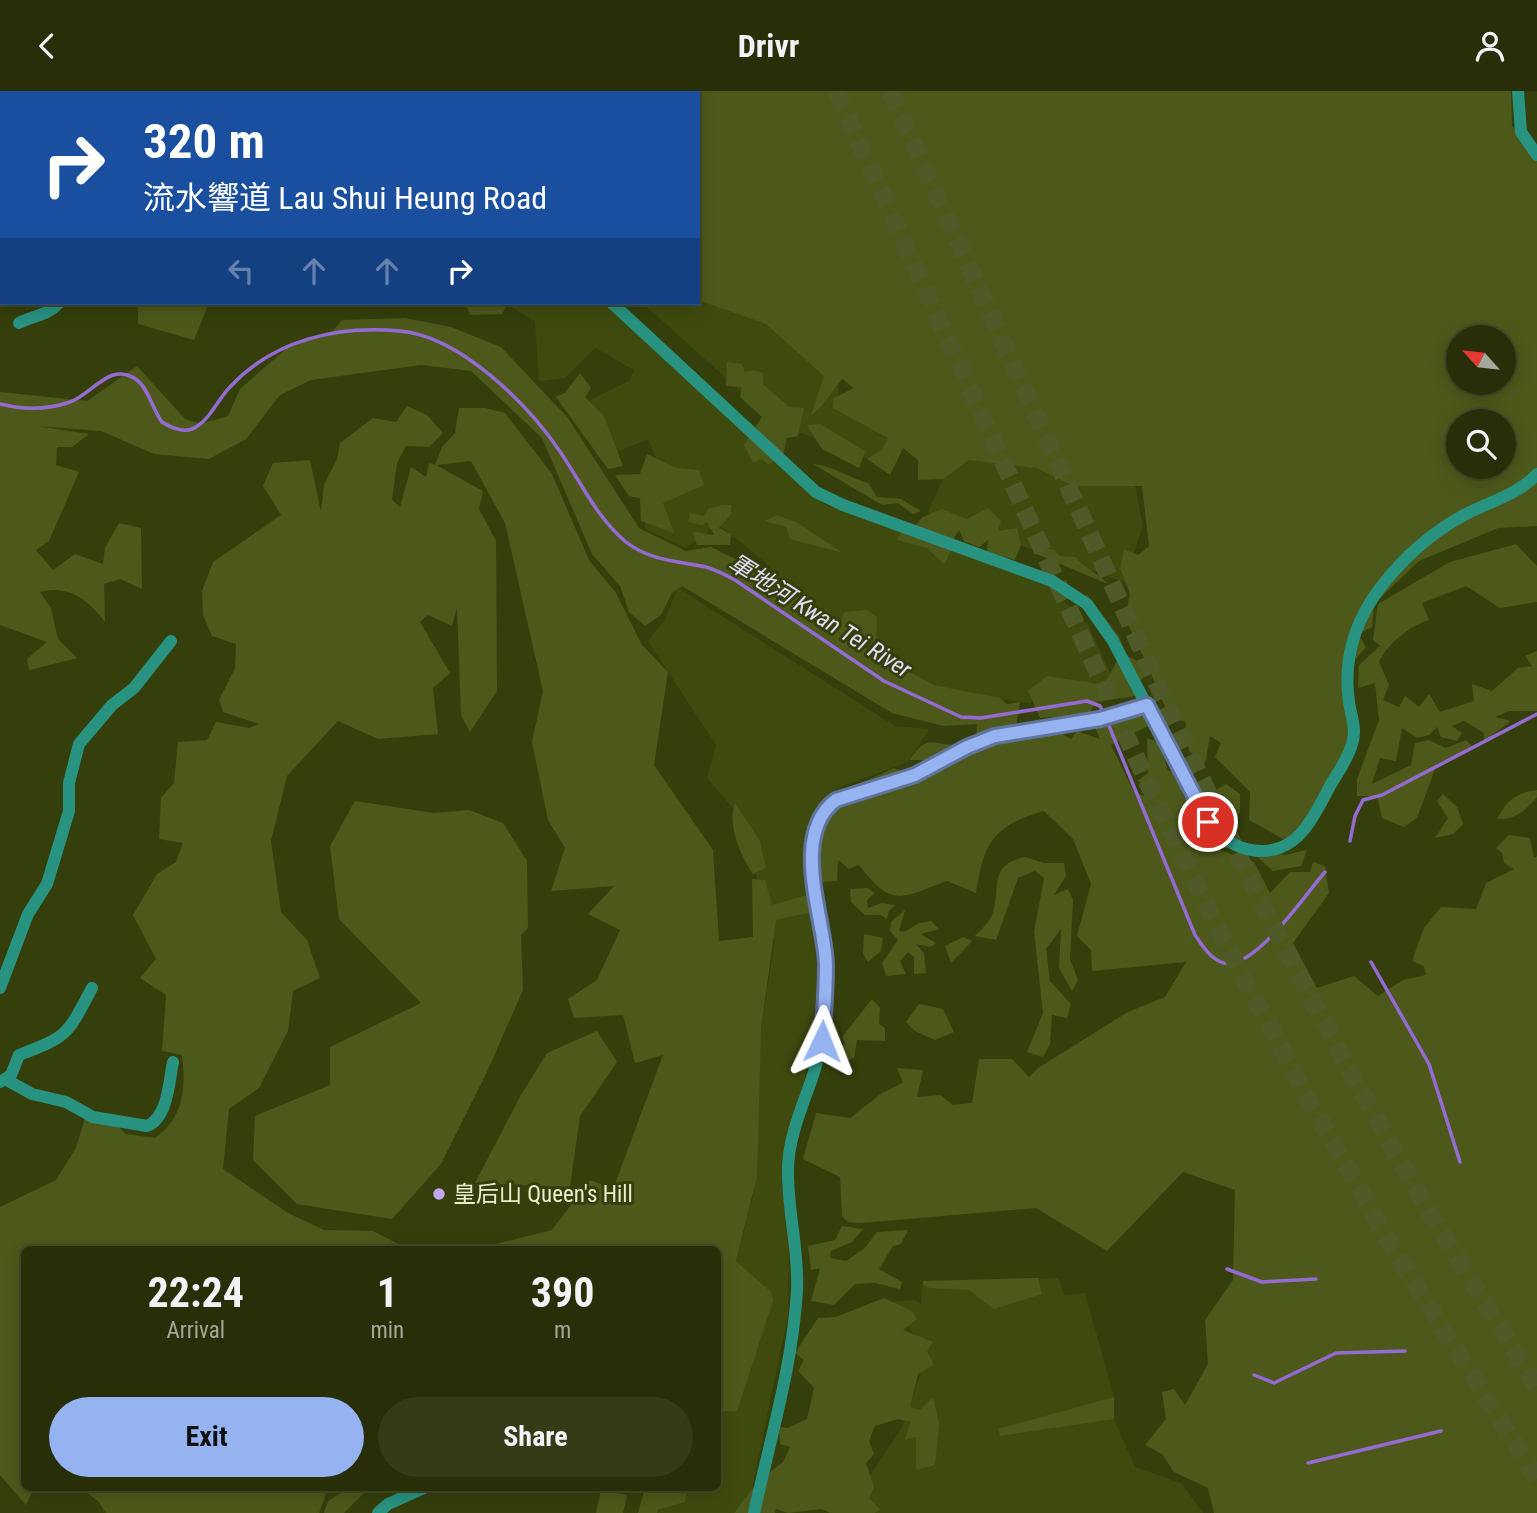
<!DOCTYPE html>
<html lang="en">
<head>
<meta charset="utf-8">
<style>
	body { margin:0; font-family:"Roboto Condensed","Noto Sans SC",sans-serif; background:#343b16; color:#f1f3f6; height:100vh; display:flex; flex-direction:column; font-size:26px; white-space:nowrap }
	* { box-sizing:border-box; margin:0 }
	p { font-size:23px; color:#a5a99c }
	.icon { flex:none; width:38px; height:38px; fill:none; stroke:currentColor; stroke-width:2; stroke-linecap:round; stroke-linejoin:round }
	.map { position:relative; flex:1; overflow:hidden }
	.sheet { position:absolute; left:21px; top:1155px; width:700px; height:245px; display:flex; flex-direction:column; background:#282f08; border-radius:10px; box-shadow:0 4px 18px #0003,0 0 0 2px #444a29 }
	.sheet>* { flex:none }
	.top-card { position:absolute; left:0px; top:0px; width:700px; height:214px; box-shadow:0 4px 18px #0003,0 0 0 2px #444a29; background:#1a4fa0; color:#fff; overflow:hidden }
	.needle { width:46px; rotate:297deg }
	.fabs { position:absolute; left:1446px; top:234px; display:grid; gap:14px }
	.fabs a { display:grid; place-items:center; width:70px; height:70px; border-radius:50%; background:#282f08; box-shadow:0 4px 18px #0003,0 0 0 2px #444a29; font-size:35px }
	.pin { position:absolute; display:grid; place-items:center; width:60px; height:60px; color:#fff; margin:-30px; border:4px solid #fff; border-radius:50%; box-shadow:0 2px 7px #0007 }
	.me { position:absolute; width:77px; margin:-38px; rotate:2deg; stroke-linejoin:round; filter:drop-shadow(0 0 5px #0008) }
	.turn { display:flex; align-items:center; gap:24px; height:147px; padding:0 28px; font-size:32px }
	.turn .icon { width:91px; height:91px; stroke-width:2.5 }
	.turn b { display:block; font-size:49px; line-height:60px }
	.lanes { display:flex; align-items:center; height:66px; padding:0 28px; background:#0003; justify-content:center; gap:35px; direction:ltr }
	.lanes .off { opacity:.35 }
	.eta { display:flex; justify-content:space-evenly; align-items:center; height:119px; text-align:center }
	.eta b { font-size:42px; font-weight:700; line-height:49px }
	.action { display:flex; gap:14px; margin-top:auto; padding:14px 28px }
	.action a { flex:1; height:80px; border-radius:42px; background:#95b2f1; color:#111; font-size:28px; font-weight:700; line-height:80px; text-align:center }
	.action a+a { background:#343b16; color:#f1f3f6 }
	header { display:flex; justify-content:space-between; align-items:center; height:91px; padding:0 28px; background:#282f08; font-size:32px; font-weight:700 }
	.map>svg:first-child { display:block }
	.built { fill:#3f4a0f }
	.green { fill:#4d591b; fill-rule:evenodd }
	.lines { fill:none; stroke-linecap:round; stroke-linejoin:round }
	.stream { stroke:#946bd3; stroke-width:3.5 }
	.highway-tunnel { stroke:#505a28; stroke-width:18; stroke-dasharray:18 9; stroke-linecap:butt }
	.minor { stroke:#299382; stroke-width:12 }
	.route-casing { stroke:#61749d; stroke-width:18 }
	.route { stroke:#95b2f1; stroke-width:12 }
	.poi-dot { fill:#c2a8f3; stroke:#353f0b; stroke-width:2.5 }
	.labels { text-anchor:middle; stroke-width:6; stroke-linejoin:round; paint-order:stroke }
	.poi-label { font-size:23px; fill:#e6f0ce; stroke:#353f0b; text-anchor:start }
	.water-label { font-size:24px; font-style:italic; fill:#e4dcf7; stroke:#353f0b }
</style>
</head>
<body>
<header><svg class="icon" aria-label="back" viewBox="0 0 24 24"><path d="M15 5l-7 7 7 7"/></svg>Drivr<svg class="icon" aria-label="person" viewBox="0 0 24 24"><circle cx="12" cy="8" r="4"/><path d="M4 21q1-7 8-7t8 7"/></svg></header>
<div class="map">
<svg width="1537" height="1422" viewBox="0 0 1537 1422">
	<rect width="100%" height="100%" fill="#353f0b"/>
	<!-- built -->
	<path class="built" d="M 381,0 L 681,0 L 380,2 Z
		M 698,200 L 754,217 L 837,284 L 840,317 L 898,345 L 885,375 L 776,332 L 647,216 L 657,212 L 698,212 Z
		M 504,212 L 606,212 L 824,413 L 1044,490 L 1088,534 L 1121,605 L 1044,594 L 1030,613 L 934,594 L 858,553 L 829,520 L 777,497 L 766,472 L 718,433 L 686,457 L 645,438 L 645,413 L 664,385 L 648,348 L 603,367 L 588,310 L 629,290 L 634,279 L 595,257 L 565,287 L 539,290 L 535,230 Z
		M 963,361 L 1134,390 L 1143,435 L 1124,491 L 928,421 L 943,388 Z
		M 678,497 L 895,635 L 929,638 L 908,671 L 838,697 L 819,718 L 806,767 L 817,877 L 816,941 L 782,1081 L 789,1147 L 788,1224 L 747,1422 L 657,1422 L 657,1419 L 685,1411 L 688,1397 L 718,1396 L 718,1320 L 737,1320 L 771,1201 L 736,1170 L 753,1106 L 761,938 L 775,848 L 767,847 L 748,735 L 707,687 L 716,654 L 648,550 L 665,528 Z
		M 1058,1187 L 1065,1204 L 1085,1202 L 1114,1306 L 1114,1328 L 1135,1376 L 1181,1392 L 1203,1422 L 855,1422 L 867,1389 L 903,1335 L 923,1276 L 913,1242 L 894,1211 L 915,1209 L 921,1213 L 923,1190 Z"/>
	<!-- green -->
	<path class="green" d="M 149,0 L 346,0 L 347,2 L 152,2 Z
		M 639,0 L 1511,0 L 1512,35 L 1537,60 L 1537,435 L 1498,437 L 1419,470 L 1374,513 L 1372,536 L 1358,543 L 1366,556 L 1351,574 L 1351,657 L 1303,734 L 1285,749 L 1249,729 L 1250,701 L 1215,666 L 1221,652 L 1210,645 L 1205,673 L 1189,660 L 1185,630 L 1170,628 L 1149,578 L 1141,590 L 1141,604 L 1095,611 L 1089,624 L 1040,627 L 1028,600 L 1047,585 L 1113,595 L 1107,588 L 1117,570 L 1084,506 L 1087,504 L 1119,545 L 1126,564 L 1137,570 L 1145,569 L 1125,527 L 1130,503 L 1120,477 L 1124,458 L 1138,464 L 1149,455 L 1142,395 L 1073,395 L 1037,377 L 969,369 L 943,388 L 918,389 L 918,369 L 903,357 L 890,384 L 867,368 L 882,359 L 888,347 L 833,317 L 834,307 L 854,297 L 842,288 C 833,298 822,318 811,324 L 824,285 L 766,233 L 698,209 L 698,2 ZM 1458,247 L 1503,247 L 1503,292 L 1458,292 ZM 1458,331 L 1503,331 L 1503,376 L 1458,376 Z
		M 138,212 L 209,212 L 194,249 L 138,233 Z
		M 465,212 L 508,212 L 502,223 L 470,224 Z
		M 405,227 L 451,236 L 501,256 L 568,327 L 639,437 L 686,460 L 711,456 L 761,481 L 777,497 L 829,520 L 840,533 L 844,521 L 867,519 L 877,526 L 876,548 L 862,555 L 934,594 L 1000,607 L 1007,613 L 1020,611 L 1016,636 L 1050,636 L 1071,648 L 1077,640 L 1100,648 L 1092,630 L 1097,622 L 1125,615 L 1141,621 L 1148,635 L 1111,654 L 1134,701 L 1146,706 L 1161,700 L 1137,690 L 1148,682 L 1147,647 L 1160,652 L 1168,680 L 1188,676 L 1203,707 L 1226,693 L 1240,703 L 1240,722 L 1206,754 L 1254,771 L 1270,802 L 1290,781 L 1310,781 L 1313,771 L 1325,775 L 1329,802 L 1293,852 L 1317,897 L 1354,885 L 1378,905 L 1403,889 L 1426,884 L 1424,875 L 1412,870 L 1424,837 L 1441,816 L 1476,818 L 1486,792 L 1514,778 L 1504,772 L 1502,762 L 1496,757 L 1509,744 L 1530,747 L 1534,767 L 1537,765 L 1537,1422 L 1214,1422 L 1208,1397 L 1174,1381 L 1162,1363 L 1145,1354 L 1166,1328 L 1162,1301 L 1174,1298 L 1185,1314 L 1208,1273 L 1205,1229 L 1233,1189 L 1235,1099 L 1183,1081 L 1107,1160 L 1036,1117 L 861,1132 L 848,1131 L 842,1125 L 840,1086 L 803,1068 L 816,1022 L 850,1027 L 882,1002 L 903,992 L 897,977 L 923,979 L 917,1006 L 940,1004 L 953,1014 L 972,1012 L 979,968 L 1012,968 L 1029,986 L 1038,977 L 1128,921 L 1165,906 L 1186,871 L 1092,880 L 1091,859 L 1077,845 L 1091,793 L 1073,748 L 1044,720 C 992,735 984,752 976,802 L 947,790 C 900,807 893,818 859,774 L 849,778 L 838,769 L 837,790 L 821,791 L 807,763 L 819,718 L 839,702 L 894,677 L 923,689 L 926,669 L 910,669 C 927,640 936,657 960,653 C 965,653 971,648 976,646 L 977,633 L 943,635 L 892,622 L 682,495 L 672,502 L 661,524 L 645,535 L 629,521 L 620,495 L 592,463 L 542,347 L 471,280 L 421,274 L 311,289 L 280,304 L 246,348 L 209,368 L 154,363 L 101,340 L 37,335 L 89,343 L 72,356 L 57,356 L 56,374 L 79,381 L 49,450 L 36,459 L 53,479 L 75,463 L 103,473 L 105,457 L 119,432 L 141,437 L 142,498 L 120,488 L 104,493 L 105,531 C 89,509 68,493 40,501 L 51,517 L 58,548 L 77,567 L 29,579 L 27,568 L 47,551 L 0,534 L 0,301 L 87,310 L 137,275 L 185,328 L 200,333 L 228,325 L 240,298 L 286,258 L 334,239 L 342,229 Z
		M 727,271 L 742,273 L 745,281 L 754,279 L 763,282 L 763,293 L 789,316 L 804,317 L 798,345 L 787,347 L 783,364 L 768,374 L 762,368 L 753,372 L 744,354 L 762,326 L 740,306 L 742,296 L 726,295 Z
		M 580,282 L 591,297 L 585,306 L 604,325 L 623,375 L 608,378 L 556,306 L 565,302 Z
		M 407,315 L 427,324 L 443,342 L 429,356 L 406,355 L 397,372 L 392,409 L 400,416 L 411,376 L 426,386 L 429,372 L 435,374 L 442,356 L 455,342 L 459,317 L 485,317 L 505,322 L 552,383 L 589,469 L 616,502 L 642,554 L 668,581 L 654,674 L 713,759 L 719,850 L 753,846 L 752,788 L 765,789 L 772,814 L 814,802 L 812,821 L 776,829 L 761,938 L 757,1086 L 736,1170 L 771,1201 L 773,1210 L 737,1320 L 718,1320 L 718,1158 L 476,1158 L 552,1139 L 590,1089 L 613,1098 L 663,964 L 635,972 L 623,924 L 574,927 L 568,908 L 597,889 L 620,839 L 588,823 L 614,795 L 551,800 L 565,757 L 548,729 L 532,651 L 543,600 L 505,432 L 471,370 L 436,374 L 483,400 L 479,418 L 496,450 L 497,600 L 470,641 L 461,624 L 457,516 L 452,535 L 428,524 L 420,531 L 450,582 L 433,597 L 438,643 L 378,648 L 338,630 L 287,685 L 271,750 L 281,821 L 307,849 L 320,887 L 293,900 L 288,940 L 259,997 L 229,1018 L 223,1078 L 288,1122 L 324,1139 L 373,1140 L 408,1158 L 24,1158 L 24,1396 L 34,1397 L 26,1414 L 0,1384 L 0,1116 L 56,1089 L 76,1057 L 85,1027 L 114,1029 L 125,1043 L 155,1047 C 184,1026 186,998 182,964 L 162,960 L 166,904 L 140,887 L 156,868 L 133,824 L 157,783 L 176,771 L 183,752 L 159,748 L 161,707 L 174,692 L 178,651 L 207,649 L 216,631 L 249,637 L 259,633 L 223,621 L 219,609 L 235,577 L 236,553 L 212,545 L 203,524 L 202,500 L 213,471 L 281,424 L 263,395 L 273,372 L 310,369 L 321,421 L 324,394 L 337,368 L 340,352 L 373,327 L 396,331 Z
		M 820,333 L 865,360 L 859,377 L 822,358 L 807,334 Z
		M 647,363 L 676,377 L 699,379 L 704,394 L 663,412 L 674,442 L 641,430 L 640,407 L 629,405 L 615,384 L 640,383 Z
		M 813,373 C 826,373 851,387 868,392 L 877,406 L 901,408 L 921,420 L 913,423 L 898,412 L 882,414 Z
		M 721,414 L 731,414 L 731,423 L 719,437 L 731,443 L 730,454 L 697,454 L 693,441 L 714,444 L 707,431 L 702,434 L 688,431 L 690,422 L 705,425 L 708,418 Z
		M 988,417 L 1001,430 L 998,440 L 1017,437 L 1021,454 L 1015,469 L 987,461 L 988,449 L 979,456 L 964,450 L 959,439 C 950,450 953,462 944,473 L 927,457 L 897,449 L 905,433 L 914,436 L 923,426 L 942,418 L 967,428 Z
		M 777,424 L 798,432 L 843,462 L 790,448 L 786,436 L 765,430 Z
		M 1516,453 L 1537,475 L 1537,511 L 1500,517 L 1466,495 L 1422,512 L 1429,529 C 1411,534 1386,554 1379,571 L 1389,594 L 1383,609 L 1399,616 L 1405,605 L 1419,616 L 1429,603 L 1440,621 L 1474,610 L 1472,593 L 1492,600 L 1518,577 L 1532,575 L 1525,565 L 1537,560 L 1537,620 L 1509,620 L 1495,626 L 1511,630 L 1484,650 L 1484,642 L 1464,630 L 1452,635 L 1462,642 L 1457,650 L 1441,646 L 1437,636 L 1429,644 L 1417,647 L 1402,637 L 1396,670 L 1380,667 L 1372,693 L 1411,674 L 1415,652 L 1429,649 L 1446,657 L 1466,649 L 1473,656 L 1437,673 L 1417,727 L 1404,736 L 1382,727 L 1377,705 L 1357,705 L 1357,688 L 1379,629 L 1375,592 L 1358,597 L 1359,574 L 1380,555 L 1373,549 L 1378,513 L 1450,471 Z
		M 1036,456 L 1054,459 L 1060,465 L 1075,466 C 1086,478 1099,483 1108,493 L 1034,462 Z
		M 1537,699 L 1537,706 C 1526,719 1515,729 1497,728 C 1507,709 1515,702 1537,699 Z
		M 1443,703 L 1457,716 L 1463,733 L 1453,743 L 1435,747 L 1448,727 L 1437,710 Z
		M 355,710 L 434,722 L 469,719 L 503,732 L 527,770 L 528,837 L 521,844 L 523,899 L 487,981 L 441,1073 L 392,1128 L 297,1113 L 253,1069 L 255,1025 L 330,994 L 330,956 L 421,912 L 339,828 L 330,755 Z
		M 735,712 L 760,750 L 766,777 L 753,783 C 740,764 727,733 735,712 Z
		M 1248,758 L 1285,764 L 1307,759 L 1301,775 L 1273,780 Z
		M 1025,766 L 1044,772 L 1064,772 L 1066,785 L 1054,804 L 1068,798 L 1073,809 L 1070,868 L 1078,889 L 1072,900 L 1059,877 L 1061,838 L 1046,858 L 1050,890 L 1071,913 L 1067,927 L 1052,924 L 1050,953 L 1043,966 L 1027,961 L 1043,922 L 1034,841 L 1044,787 L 1035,780 L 1018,787 L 996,849 L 975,845 C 980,840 986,834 990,828 C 1004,803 984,774 1025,766 Z
		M 867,797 L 875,802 L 867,809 L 868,817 L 882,812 L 895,814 L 889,820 L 887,828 L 880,824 L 865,824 L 851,811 L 850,798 Z
		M 905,819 L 899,840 L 904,841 L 919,832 L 931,830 L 939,838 L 921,843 L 936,852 L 930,856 L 916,853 L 924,862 L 926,882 L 914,883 L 914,866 L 908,861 L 900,870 L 906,883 L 886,885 L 882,872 L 898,849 L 890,840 L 891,831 Z
		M 864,843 L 883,847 L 881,860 L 868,871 L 863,863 Z
		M 963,846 L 972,850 L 951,872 L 945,855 Z
		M 872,908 L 880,917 L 879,933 L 885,937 L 885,950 L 857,949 L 854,967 L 846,970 L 831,964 L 833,959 L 845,953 L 842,946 Z
		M 919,913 L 943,918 L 954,941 L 935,949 L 915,940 L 906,931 Z
		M 597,940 L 617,971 L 580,1025 L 570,1096 L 475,1092 L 521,1004 L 547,962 Z
		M 842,1135 L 863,1138 L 852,1151 L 831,1160 L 830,1167 L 846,1170 L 864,1158 L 877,1141 L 908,1139 L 901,1153 L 893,1155 L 879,1178 L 902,1191 L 900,1198 L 875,1192 L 855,1193 L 834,1214 L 811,1210 L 820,1177 L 811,1179 L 808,1155 L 835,1149 Z
		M 1038,1187 L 1042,1203 L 994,1218 L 969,1199 L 929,1197 L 923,1193 L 923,1190 Z
		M 884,1207 L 912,1220 L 917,1228 L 903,1239 L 933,1251 L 927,1260 L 934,1274 L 918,1283 L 910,1316 L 920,1319 L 933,1306 L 939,1332 L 935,1374 L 916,1379 L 916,1346 L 905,1348 L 911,1331 L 898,1328 L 875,1335 L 869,1350 L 874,1363 L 866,1372 L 874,1396 L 869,1407 L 880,1418 L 875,1422 L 830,1422 L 822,1418 L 788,1422 L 776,1418 L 775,1422 L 734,1422 L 759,1389 L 783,1371 L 790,1356 L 780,1353 L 779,1336 L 788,1337 L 807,1328 L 814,1297 L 798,1280 L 804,1269 L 795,1262 L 818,1227 L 836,1226 Z
		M 1114,1306 L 1114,1328 L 1000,1345 L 998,1338 Z
		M 350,1396 L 369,1397 L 344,1422 L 324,1422 L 328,1410 Z
		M 80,1397 L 328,1397 L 319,1422 L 106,1422 L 98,1410 Z
		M 645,1397 L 688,1397 L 685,1411 L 657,1419 L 657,1422 L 638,1422 Z
		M 601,1399 L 627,1404 L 623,1422 L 596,1422 Z"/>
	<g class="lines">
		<!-- stream -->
		<path class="stream" d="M 0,313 C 24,319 47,319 70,311 C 92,304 110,269 137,289 C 148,297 153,319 162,331 C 171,337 186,343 196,336 C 211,327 218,308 230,296 C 273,249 338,234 400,240 C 460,245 529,314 561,362 C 582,393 597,427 626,451 C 650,470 678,470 706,476 C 716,479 726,484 735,489 L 884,590 L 961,626 L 981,627 L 1087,610 L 1100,615 L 1104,623
			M 1107,630 L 1195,844 C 1202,854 1209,866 1221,871 C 1252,884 1306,802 1325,781
			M 1350,750 L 1355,725 L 1363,709 L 1382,704 L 1537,623
			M 1371,871 L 1429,973 L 1460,1071
			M 1227,1178 L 1262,1191 L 1316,1188
			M 1254,1284 L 1274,1292 L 1336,1262 L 1405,1260
			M 1308,1372 L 1441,1340"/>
		<!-- highway-tunnel -->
		<path class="highway-tunnel" d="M 836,0 L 1143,682 L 1221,844 L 1305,1002 L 1391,1154 L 1537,1388
			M 890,0 L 1182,648 L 1262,813 L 1345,972 L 1431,1124 L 1537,1297"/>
		<!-- minor -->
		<path class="minor" d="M 137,0 L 140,2
			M 1518,0 L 1521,41 L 1537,64
			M 383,2 L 387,0
			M 612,212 L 816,401 L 843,414 L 1052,490 L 1087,513 L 1113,550 L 1208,731 C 1231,763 1276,772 1303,740 C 1314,727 1322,710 1330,695 C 1338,681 1348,668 1352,653 C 1357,638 1351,625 1349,611 C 1343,569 1355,530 1380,497 C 1403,467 1431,442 1464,424 C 1488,411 1518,404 1537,383
			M 19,232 C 34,224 47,225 59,212
			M 0,897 L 28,823 L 47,793 L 69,720 L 69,692 L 79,653 L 112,614 L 134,597 L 171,550
			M 5,988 L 32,1003 L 66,1011 L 93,1026 L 147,1035 C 168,1027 169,990 173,971
			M 0,991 L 11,984 L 19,964 C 69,945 67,944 92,897
			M 378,1422 L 388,1413 L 426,1396
			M 754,1422 C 770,1349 793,1273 797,1199 C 799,1158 787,1118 788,1077 C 789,1033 815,993 822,950 C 826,926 825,900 825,876 C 826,829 788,744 836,710 L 915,684 L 967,655 L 995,645 L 1100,628 L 1147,614"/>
	</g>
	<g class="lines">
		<defs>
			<path id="route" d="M 822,950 C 824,925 826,899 826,874 C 825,828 789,744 836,709 L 915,684 L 967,656 L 995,645 L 1100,628 L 1147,614 L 1208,731"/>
		</defs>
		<!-- route casing -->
		<use href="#route" class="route-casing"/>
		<!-- route -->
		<use href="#route" class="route"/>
	</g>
	<!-- markers -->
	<circle class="poi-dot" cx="439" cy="1103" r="7"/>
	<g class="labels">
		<!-- poi labels -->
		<g class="poi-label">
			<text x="453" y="1111">皇后山 Queen's Hill</text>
		</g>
		<!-- water labels -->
		<g class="water-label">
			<text transform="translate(820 525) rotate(32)" y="8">軍地河 Kwan Tei River</text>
		</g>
	</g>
</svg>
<div class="fabs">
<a><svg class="needle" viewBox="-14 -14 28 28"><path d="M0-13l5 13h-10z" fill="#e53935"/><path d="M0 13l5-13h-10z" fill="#a5a99c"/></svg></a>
<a><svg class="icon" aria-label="search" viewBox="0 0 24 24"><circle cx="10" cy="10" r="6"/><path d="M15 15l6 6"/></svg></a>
</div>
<div class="pin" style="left:1208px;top:731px;background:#d93025"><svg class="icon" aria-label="arrive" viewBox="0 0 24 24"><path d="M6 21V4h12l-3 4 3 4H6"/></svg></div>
<svg class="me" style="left:822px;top:950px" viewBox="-20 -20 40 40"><path d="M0-17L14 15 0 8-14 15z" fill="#95b2f1" stroke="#fff" stroke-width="4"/></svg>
<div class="top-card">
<div class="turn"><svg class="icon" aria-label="right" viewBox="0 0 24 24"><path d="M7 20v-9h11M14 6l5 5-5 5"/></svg><div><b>320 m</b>流水響道 Lau Shui Heung Road</div></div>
<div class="lanes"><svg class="icon off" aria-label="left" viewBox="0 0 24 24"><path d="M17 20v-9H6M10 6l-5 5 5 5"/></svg><svg class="icon off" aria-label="ahead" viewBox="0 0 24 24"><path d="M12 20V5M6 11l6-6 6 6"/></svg><svg class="icon off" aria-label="ahead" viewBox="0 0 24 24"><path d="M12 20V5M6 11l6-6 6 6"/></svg><svg class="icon" aria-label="right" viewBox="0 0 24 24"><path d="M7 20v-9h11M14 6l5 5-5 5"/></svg></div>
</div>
<section class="sheet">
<div class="eta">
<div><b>22:24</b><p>Arrival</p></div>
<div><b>1</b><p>min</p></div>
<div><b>390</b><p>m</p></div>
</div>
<div class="action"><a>Exit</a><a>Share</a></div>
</section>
</div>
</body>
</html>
